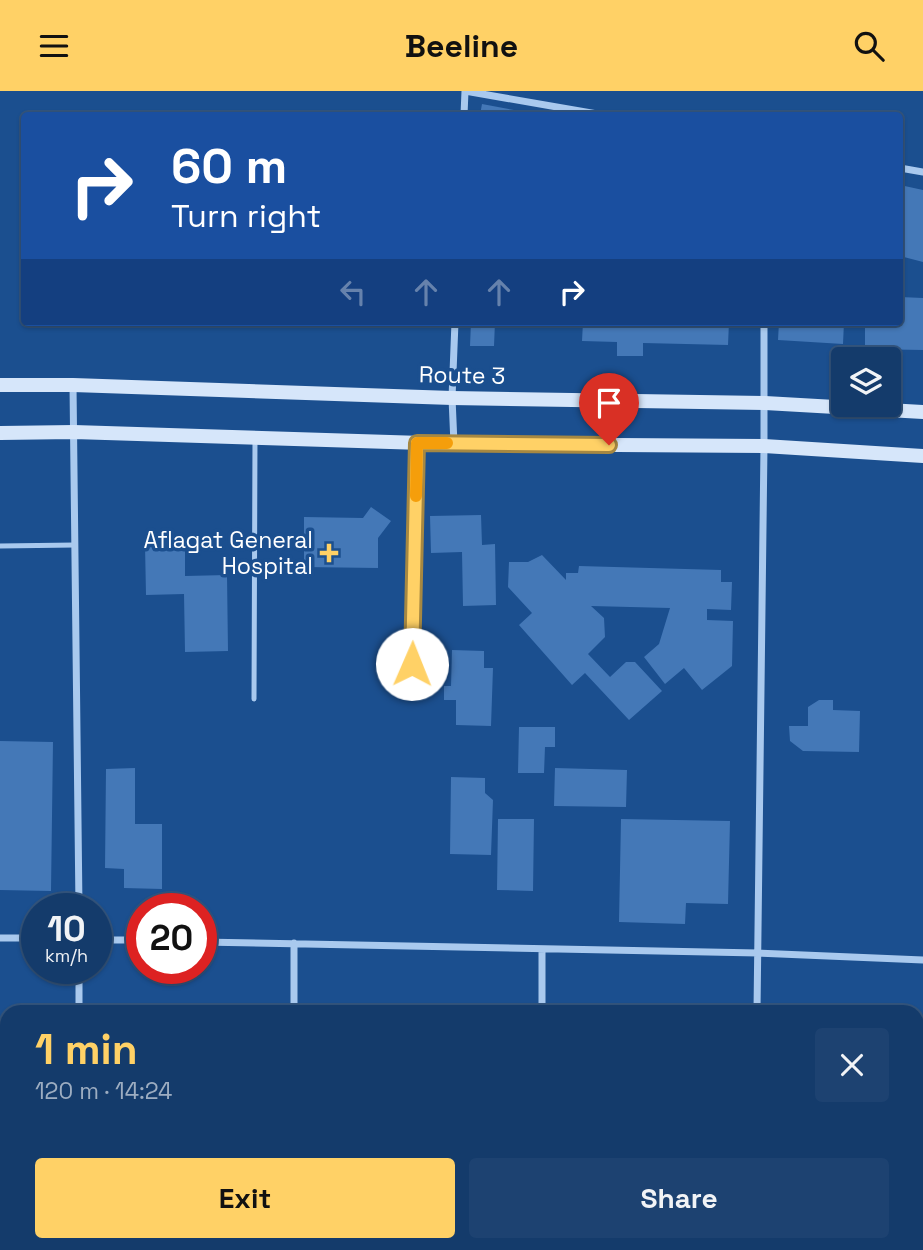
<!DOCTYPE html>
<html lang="en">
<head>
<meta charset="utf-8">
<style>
	body { margin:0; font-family:"Space Grotesk",sans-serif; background:#1d4271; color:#f1f3f6; height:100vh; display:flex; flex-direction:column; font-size:26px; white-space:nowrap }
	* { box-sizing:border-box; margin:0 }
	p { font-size:23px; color:#9dadc1 }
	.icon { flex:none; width:38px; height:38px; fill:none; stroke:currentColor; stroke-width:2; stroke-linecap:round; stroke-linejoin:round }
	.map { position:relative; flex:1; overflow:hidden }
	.sheet { position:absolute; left:0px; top:914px; width:924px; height:247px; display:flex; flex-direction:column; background:#143b6b; border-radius:21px 21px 0 0; box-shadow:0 2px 5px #0004,0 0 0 2px #33557e }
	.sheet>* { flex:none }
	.banner { position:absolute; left:21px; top:21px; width:882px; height:214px; border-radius:7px; box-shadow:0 2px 5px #0004,0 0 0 2px #33557e; background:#1a4fa0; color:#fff; overflow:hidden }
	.controls { position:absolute; left:831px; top:256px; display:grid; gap:14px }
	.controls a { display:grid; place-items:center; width:70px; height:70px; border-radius:7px; background:#143b6b; box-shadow:0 2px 5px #0004,0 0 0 2px #33557e; font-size:35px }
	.speed { position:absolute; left:21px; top:802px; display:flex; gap:14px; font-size:35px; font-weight:700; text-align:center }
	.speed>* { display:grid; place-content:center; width:91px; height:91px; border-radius:50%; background:#143b6b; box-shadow:0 2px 5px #0004,0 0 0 2px #33557e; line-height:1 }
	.speed small { font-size:18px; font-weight:400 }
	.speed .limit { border:10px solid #d22; background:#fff; color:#111 }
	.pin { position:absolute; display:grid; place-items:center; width:60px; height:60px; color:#fff; margin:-72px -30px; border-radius:50% 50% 50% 0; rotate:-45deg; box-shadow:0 0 7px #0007 }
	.pin .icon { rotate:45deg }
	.me { position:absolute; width:77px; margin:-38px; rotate:1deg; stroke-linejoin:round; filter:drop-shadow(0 0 5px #0008) }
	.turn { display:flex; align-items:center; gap:24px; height:147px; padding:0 35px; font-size:32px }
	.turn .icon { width:91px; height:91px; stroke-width:2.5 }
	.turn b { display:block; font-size:49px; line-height:60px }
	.lanes { display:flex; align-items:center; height:66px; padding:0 35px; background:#0003; justify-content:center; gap:35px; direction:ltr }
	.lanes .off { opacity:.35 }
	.round { display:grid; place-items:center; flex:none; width:74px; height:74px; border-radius:7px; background:#1d4271 }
	.overview { display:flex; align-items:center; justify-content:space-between; height:119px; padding:0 35px }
	h1 { font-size:42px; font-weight:700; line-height:52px; color:#ffd166 }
	.button { display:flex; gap:14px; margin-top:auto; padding:14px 35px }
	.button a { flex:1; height:80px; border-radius:7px; background:#ffd166; color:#111; font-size:28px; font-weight:700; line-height:80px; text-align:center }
	.button a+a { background:#1d4271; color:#f1f3f6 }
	header { display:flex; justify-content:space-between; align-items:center; height:91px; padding:0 35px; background:#ffd166; color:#111; font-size:32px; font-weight:700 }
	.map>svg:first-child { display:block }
	.building { fill:#4478b7 }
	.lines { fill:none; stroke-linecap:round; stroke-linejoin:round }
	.lane { stroke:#a9c9ee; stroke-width:5 }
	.street { stroke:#a9c9ee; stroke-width:7 }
	.secondary { stroke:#d6e6fa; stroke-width:14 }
	.route-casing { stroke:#a68842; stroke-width:18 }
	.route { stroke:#ffd166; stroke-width:12 }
	.slow { stroke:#f59e0b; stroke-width:12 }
	.poi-dot { fill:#ffd166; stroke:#1b4f8f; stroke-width:2.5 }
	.labels { text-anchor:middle; stroke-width:7; stroke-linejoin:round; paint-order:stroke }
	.street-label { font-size:23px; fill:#fff; stroke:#1b4f8f }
	.poi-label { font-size:23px; fill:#fff; stroke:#1b4f8f; text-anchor:end }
</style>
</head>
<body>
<header><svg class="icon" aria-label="menu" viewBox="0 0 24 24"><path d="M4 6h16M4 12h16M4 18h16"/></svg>Beeline<svg class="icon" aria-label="search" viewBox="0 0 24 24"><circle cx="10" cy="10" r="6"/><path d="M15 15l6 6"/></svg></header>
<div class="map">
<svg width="923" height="1159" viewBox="0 0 923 1159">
	<rect width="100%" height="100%" fill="#1b4f8f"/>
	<!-- building -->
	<path class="building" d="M 482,13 L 514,19 L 513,24 L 480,24 Z
		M 900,94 L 923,99 L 923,171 L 900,165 Z
		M 900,206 L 923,207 L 923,259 L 865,258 L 865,231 L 900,231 Z
		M 471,231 L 495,231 L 494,255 L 470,255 Z
		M 583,231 L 729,231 L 728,254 L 643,252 L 643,265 L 617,265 L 617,251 L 582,250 Z
		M 779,231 L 844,231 L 843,253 L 778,249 Z
		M 371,416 L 391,430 L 378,447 L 378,477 L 304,476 L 304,426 L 363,427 Z
		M 481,424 L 482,454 L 495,453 L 496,514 L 463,515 L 462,461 L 431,462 L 430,425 Z
		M 185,453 L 185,485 L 227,484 L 228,560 L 185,561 L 184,503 L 146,504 L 145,454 Z
		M 542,464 L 566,489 L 566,482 L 578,482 L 579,475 L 721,479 L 721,491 L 732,491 L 731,519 L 707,518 L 707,529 L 733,530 L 732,575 L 702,599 L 684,577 L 665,593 L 644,566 L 659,553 L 670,517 L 591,515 L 604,527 L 605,546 L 588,563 L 610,586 L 626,571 L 635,571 L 662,600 L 629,629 L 585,582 L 572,594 L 519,534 L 532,522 L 508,496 L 509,471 L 528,471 Z
		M 452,559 L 484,560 L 484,577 L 493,577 L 491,635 L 456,634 L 456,609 L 444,609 L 444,595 L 451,595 Z
		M 819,609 L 833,609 L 833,619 L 860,620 L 859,661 L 803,660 L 790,650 L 789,635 L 808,635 L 808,616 Z
		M 519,636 L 555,636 L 555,656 L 545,656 L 544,682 L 518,682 Z
		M 0,650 L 53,651 L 51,800 L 0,799 Z
		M 135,677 L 135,733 L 162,733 L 162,798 L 124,797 L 124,778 L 105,777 L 106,678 Z
		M 555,677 L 627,679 L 626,716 L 554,715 Z
		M 451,686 L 485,687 L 485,702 L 493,709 L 491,764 L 450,763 Z
		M 498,728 L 534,728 L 533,800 L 497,799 Z
		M 621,728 L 730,730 L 728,813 L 686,812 L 685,833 L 619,831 Z"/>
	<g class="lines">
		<!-- lane -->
		<path class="lane" d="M 0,455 L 75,454
			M 412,573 L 417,352
			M 254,608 L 255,347"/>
		<!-- street -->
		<path class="street" d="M 464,24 L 465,0 L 603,24
			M 900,77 L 923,81
			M 73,294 L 79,817
			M 454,353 L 452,307 L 455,231
			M 0,847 L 37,847
			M 96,849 L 142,849
			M 201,851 L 758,862 L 923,869
			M 79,920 L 79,877
			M 294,920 L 294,852
			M 542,920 L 542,858
			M 757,920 L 764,355 L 764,231
			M 917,1079 L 923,1079
			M 78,1159 L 78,1153
			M 292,1159 L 292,1153
			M 542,1159 L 542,1153
			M 755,1159 L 755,1153"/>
		<!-- secondary -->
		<path class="secondary" d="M 0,294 L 73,294 L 452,307 L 765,312 L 923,321
			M 0,342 L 74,341 L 454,353 L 764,355 L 923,365"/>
	</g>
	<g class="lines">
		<defs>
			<path id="route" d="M 412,573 L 417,352 L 609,354"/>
		</defs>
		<!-- route casing -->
		<use href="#route" class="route-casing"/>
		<!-- route -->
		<use href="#route" class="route"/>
		<!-- slow -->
		<path class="slow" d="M 416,405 L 417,352 L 447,352"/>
	</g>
	<!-- markers -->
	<path class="poi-dot" d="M325.5 451.5h7v7h7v7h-7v7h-7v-7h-7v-7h7z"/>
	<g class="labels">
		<!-- street labels -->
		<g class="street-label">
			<text transform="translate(462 284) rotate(1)" y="8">Route 3</text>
		</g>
		<!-- poi labels -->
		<g class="poi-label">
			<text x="313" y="457">Aflagat General<tspan x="313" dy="26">Hospital</tspan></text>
		</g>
	</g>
</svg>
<div class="controls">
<a><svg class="icon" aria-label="layers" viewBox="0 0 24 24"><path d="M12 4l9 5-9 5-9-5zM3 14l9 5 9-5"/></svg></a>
</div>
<div class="speed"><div>10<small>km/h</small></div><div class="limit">20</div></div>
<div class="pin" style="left:609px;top:354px;background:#d93025"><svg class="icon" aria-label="arrive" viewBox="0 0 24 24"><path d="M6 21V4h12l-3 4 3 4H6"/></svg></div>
<svg class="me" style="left:412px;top:573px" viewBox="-20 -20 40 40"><circle r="19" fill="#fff"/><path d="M0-13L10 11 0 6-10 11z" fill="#ffd166"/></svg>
<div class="banner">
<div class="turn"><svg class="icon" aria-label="right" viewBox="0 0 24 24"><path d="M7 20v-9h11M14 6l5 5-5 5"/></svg><div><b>60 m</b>Turn right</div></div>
<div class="lanes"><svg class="icon off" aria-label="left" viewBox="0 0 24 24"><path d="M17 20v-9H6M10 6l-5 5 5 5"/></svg><svg class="icon off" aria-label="ahead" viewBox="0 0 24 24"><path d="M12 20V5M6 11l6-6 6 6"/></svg><svg class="icon off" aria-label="ahead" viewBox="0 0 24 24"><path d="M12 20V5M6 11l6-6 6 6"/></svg><svg class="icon" aria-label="right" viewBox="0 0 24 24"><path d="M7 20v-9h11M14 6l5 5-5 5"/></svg></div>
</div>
<section class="sheet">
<div class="overview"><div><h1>1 min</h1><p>120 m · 14:24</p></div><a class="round"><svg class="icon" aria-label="close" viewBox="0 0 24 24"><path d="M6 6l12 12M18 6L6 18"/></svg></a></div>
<div class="button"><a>Exit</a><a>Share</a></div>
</section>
</div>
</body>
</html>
